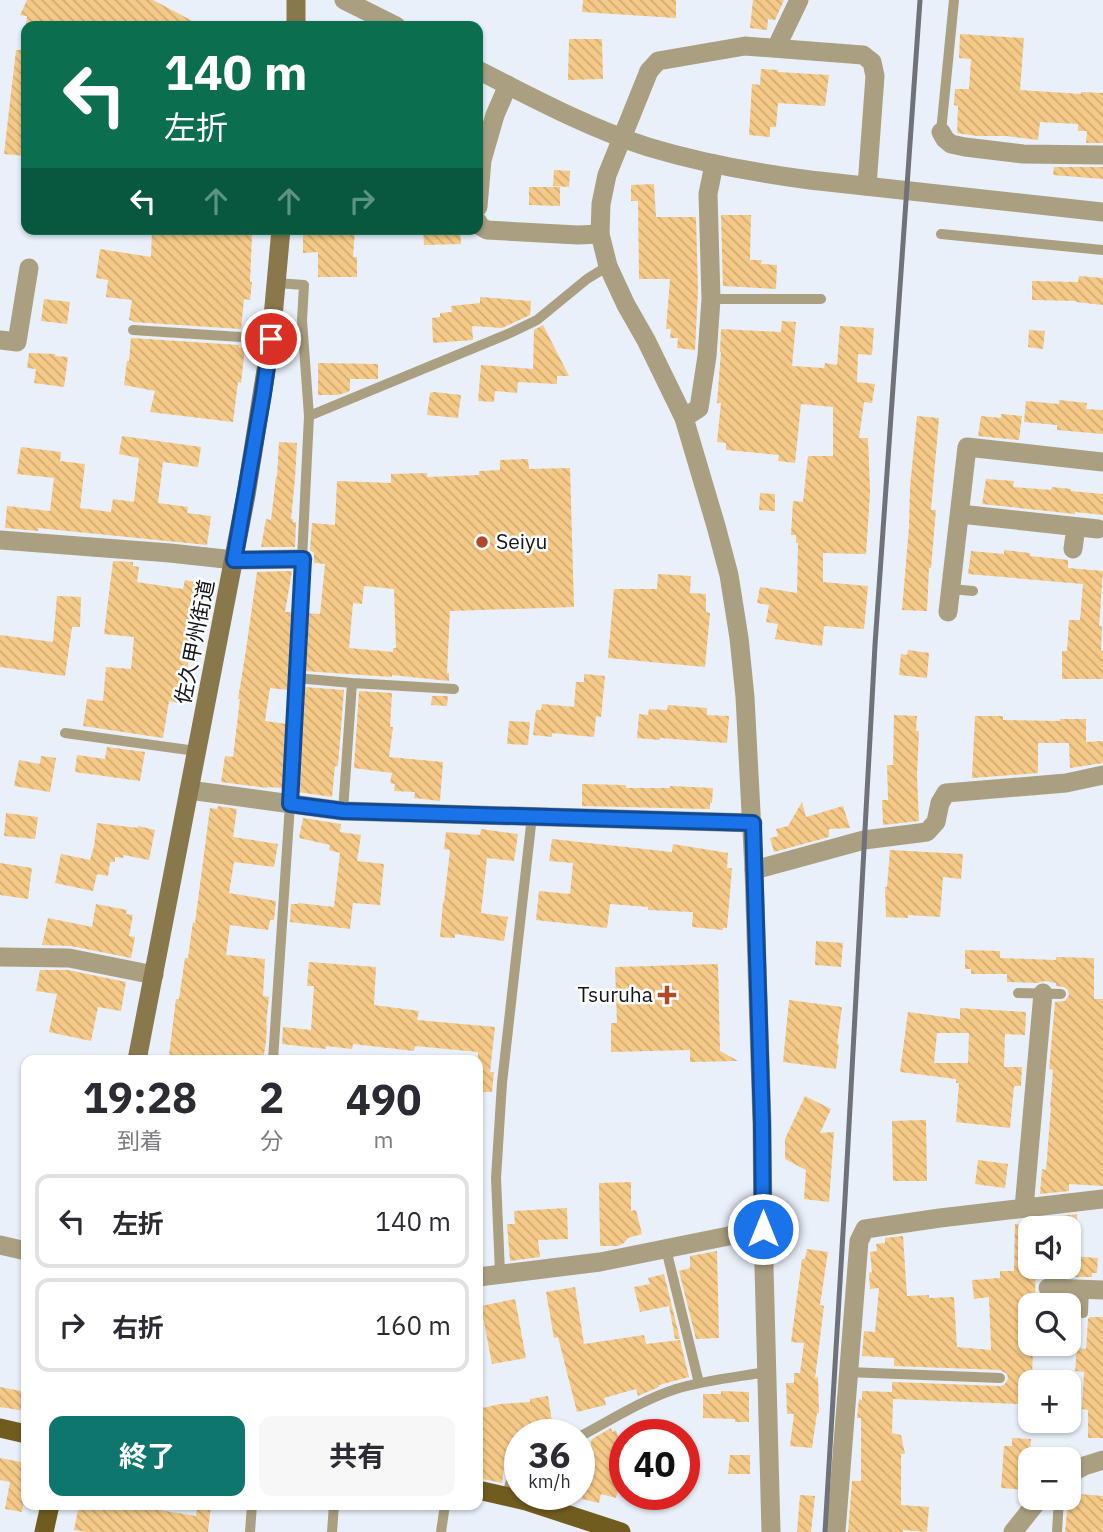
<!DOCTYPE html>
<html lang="ja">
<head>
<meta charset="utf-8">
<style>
	body { margin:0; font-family:"IBM Plex Sans","Noto Sans JP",sans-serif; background:#f7f7f7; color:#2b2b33; height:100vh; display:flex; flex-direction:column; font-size:26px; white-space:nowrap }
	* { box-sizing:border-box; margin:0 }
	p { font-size:23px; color:#7c7c81 }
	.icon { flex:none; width:38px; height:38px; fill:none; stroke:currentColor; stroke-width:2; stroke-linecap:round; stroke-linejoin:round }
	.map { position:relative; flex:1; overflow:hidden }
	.sheet { position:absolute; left:21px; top:1055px; width:462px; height:455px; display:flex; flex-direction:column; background:#fff; border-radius:14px; box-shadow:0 2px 5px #0004 }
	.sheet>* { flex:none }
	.banner { position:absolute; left:21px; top:21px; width:462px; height:214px; border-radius:14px; box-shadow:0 2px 5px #0004; background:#0b6e4f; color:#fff; overflow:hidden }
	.fabs { position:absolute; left:1018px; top:1216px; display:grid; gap:14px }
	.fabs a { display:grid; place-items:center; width:63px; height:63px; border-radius:14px; background:#fff; box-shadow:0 2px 5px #0004; font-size:35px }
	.speed { position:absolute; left:504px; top:1419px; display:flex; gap:14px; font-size:35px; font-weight:700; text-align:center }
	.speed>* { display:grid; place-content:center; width:91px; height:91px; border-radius:50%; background:#fff; box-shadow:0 2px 5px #0004; line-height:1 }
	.speed small { font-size:18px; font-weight:400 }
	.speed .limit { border:10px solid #d22; background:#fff; color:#111 }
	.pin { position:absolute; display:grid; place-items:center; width:60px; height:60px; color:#fff; margin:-30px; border:4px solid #fff; border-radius:50%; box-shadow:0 2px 7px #0007 }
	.me { position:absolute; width:77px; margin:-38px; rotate:0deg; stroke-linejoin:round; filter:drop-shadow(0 0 5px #0008) }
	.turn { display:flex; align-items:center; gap:24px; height:147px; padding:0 28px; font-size:32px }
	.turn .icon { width:91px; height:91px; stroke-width:2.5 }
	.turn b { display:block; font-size:49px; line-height:60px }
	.lanes { display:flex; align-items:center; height:66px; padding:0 28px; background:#0003; justify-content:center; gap:35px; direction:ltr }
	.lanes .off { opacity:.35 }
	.eta { display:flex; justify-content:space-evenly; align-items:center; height:119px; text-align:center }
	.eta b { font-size:42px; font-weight:700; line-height:49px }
	.primary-button { display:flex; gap:14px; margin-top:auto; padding:14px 28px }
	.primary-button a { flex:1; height:80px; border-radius:14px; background:#0f766e; color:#fff; font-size:28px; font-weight:700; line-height:80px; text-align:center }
	.primary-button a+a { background:#f7f7f7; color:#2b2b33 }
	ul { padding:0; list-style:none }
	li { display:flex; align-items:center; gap:21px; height:94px; margin:0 14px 10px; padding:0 14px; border:4px solid #e1e1e2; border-radius:14px }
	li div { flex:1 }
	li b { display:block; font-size:26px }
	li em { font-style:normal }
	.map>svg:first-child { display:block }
	.building { fill:url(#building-back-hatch); fill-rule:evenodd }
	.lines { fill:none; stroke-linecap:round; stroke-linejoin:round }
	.service { stroke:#aa9f81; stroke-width:10 }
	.minor { stroke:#aa9f81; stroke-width:19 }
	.tertiary { stroke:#aa9f81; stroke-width:19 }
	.secondary { stroke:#89784b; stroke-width:19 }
	.primary { stroke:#715c1f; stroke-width:19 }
	.rail { stroke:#6f7379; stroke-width:5 }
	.route-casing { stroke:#114b97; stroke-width:18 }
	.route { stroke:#1a73e8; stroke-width:12 }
	.poi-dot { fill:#b14828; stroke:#fff; stroke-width:2.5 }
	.labels { text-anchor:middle; stroke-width:5; stroke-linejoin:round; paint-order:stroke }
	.poi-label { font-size:21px; fill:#131519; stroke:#fff; text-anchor:start }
	.street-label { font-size:21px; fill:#131519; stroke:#fff }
</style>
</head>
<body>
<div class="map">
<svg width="1103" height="1532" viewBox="0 0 1103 1532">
	<defs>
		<pattern id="building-back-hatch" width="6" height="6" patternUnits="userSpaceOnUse" patternTransform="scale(1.75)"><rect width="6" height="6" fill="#f5c987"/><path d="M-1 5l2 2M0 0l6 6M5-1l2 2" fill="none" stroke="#d1ac74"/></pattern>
	</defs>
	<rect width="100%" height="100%" fill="#e9f0f9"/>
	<!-- building -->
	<path class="building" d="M 27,0 L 153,0 L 202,26 L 26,26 L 27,16 L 20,15 Z
		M 583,0 L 676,0 L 676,18 L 582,12 Z
		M 753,0 L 784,0 L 775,20 L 768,19 L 767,30 L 750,28 Z
		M 960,34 L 1024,38 L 1020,90 L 1081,94 L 1081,92 L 1103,93 L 1103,143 L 1086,143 L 1087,131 L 1078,131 L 1078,124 L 1040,122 L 1038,140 L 1007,136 L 977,136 L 957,133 L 958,106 L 954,105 L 955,89 L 969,89 L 971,59 L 959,58 Z
		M 569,39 L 602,39 L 603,79 L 568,80 Z
		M 16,50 L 26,50 L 26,156 L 4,154 Z
		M 761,69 L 778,70 L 778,72 L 829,75 L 825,106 L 778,103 L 776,127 L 770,127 L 770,137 L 749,135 L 752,84 L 760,85 Z
		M 1054,167 L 1103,167 L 1103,179 L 1053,175 Z
		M 554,170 L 570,171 L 569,187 L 553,186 Z
		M 654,184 L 656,217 L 696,217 L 698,290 L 695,350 L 677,348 L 678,338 L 670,338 L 671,329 L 666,329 L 670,279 L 639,279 L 638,201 L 631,201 L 631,185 Z
		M 529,187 L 560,187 L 560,206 L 529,205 Z
		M 721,215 L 751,215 L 750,260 L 762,260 L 761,264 L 777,265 L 776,289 L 723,286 Z
		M 152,229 L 216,229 L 216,233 L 252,235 L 250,282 L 252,282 L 250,300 L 244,299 L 241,329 L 133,322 L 133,321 L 129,320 L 132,300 L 106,297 L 108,280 L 96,278 L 100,249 L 151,257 Z
		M 320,229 L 355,229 L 353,257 L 357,257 L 357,277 L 318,277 L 318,252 L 303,253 L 303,235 L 320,235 Z
		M 423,229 L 460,229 L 461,244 L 424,245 Z
		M 1079,276 L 1103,278 L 1103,305 L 1076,302 L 1076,301 L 1032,300 L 1032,281 L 1078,282 Z
		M 480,297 L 531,301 L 530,315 L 502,328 L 472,326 L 473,340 L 433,343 L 432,318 L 440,317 L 440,313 L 452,312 L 451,306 L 480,303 Z
		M 44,299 L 70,302 L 67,324 L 41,321 Z
		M 782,321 L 796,322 L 792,366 L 824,368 L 825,363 L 837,365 L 840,326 L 874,328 L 872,355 L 858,354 L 857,382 L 875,384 L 872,403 L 864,402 L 859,438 L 868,438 L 870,492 L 866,554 L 823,553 L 823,582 L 868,586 L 864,629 L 824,626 L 822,646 L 775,639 L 778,624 L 766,622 L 769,605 L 757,603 L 760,587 L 797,593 L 798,543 L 796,543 L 796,535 L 791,535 L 793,501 L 803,502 L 808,456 L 833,456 L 833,407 L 801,404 L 795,463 L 778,461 L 779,455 L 726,450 L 726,443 L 717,442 L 721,403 L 717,403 L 721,352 L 720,352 L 721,329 L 781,332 Z
		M 543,325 L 569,376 L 557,376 L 557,384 L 518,382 L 517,393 L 495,391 L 494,402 L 478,401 L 481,365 L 533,369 L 534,330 Z
		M 1029,330 L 1045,331 L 1043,349 L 1028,347 Z
		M 131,338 L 239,345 L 239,348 L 245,348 L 241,383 L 238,382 L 233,422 L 150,412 L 155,391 L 124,385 L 127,361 L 129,361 Z
		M 29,353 L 55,354 L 55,356 L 68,357 L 64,387 L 34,383 L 36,369 L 27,368 Z
		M 318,363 L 378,364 L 378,379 L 350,379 L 350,390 L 348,392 L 338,395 L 318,395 Z
		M 434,392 L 461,395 L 458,418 L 427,415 L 430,393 Z
		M 1059,400 L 1087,403 L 1086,409 L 1103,410 L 1103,434 L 1057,430 L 1057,425 L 1024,422 L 1026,401 L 1059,404 Z
		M 1001,414 L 1022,416 L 1019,440 L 978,436 L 981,416 L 1001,418 Z
		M 917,416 L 939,418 L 931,510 L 936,510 L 931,568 L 929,568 L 927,611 L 902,610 L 909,527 L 910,487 Z
		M 122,436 L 201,447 L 198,467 L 163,462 L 158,503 L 188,507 L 187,513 L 211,516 L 207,545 L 38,528 L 38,531 L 5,528 L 7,506 L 50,511 L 54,478 L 17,474 L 21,447 L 61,452 L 60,461 L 85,464 L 80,508 L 111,512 L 113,499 L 134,502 L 139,458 L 119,454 Z
		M 279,442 L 297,443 L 295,479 L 291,519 L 293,519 L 293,522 L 296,522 L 295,547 L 261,547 L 266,519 L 271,520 L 276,477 L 277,477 Z
		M 528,459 L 529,469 L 570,468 L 574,607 L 450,611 L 447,673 L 449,673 L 449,681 L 392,675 L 392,677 L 304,671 L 307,613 L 320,614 L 325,564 L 314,563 L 314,553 L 310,550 L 312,523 L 335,525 L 337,481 L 391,483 L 391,474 L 427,473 L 427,477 L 479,475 L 479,471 L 500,470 L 500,460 ZM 364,586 L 394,589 L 396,648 L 393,648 L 393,652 L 349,648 L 353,603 L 362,604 Z
		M 986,479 L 1014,481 L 1013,487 L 1051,490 L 1052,487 L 1071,489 L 1071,491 L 1103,494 L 1103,515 L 1075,512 L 1075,514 L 982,504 Z
		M 760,493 L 775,494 L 775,511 L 759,510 Z
		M 1004,550 L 1030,553 L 1030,556 L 1068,560 L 1068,568 L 1103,571 L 1099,626 L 1102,626 L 1101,651 L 1103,651 L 1103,679 L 1062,679 L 1062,651 L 1067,651 L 1069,620 L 1080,620 L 1083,584 L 968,574 L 971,551 L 1004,554 Z
		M 113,561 L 133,562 L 133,566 L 139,567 L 137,582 L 183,589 L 185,580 L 199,583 L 197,598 L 200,598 L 186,677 L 181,677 L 177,703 L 169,701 L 163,738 L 83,726 L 87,699 L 103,701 L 106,667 L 131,669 L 134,637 L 104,634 Z
		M 292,571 L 285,612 L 291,612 L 288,690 L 270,688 L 265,721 L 286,724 L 283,788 L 267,787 L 267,788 L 221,782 L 225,756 L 233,757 L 240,699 L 238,699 L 246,650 L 257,572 Z
		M 658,574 L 691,576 L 690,593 L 706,594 L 706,612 L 710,613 L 705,667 L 608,658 L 614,589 L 657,589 Z
		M 57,596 L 81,597 L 80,627 L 72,627 L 65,676 L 0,667 L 0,635 L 53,642 Z
		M 908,650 L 929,653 L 927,678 L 899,675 L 901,654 L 907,655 Z
		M 584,674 L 605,676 L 601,717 L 596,716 L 594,737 L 552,733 L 552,737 L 533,735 L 536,710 L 541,710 L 542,704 L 574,707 L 576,682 L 584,682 Z
		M 304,687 L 344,690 L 338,766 L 335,766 L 332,797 L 298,792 Z
		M 359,691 L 392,693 L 390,727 L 393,727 L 389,757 L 443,762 L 440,801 L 414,798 L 415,792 L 394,791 L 395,784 L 390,783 L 392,773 L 354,768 Z
		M 432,696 L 448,696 L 447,706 L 431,705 Z
		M 668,705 L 707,708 L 707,715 L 729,716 L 727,743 L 660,738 L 660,740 L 637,738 L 639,714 L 648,715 L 649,709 L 667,710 Z
		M 894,715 L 917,716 L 916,731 L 919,731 L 917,775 L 919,821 L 883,825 L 882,800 L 888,800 L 887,765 L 893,765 Z
		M 975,716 L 1003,716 L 1003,720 L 1060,721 L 1060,719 L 1086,719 L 1086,742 L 1103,741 L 1103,763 L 1070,768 L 1069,743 L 1038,743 L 1038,773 L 972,778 Z
		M 509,721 L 530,722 L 528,745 L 507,744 Z
		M 107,747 L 145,752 L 140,781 L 75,772 L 77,755 L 105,759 Z
		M 41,756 L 56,758 L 50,792 L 14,786 L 19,760 L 40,764 Z
		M 582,784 L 626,785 L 626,788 L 670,788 L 670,786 L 713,788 L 712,803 L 710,803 L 710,809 L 582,806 Z
		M 802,802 L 806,817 L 843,806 L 850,828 L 829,829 L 829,837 L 774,852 L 770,838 L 778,836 L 776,829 L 788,826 Z
		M 218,806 L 237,809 L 233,837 L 278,844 L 274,867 L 234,862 L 229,893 L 276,901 L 274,920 L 270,920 L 268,930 L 230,925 L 226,955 L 265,959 L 263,996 L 269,997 L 266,1025 L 267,1025 L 266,1042 L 263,1060 L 205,1060 L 169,1055 L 176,999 L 179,999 L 185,958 L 188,958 L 193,922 L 195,923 L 210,808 L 217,809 Z
		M 6,813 L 38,817 L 35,839 L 4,836 Z
		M 303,818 L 341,824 L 340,832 L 361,835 L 357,861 L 384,864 L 380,905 L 353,903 L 350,929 L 290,922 L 291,904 L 298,904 L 298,903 L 334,907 L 340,853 L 329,850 L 330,845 L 299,838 Z
		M 97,823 L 138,828 L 138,826 L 155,830 L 149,860 L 124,855 L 123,858 L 115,857 L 115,862 L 110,862 L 108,876 L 97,874 L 93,891 L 55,883 L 61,854 L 90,860 L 94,846 Z
		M 481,829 L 518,834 L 514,861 L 487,858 L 481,913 L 508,917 L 504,941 L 455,934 L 455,938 L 440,937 L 443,902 L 444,902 L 450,850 L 444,849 L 446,832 L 480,835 Z
		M 552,839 L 672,852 L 673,844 L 728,853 L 727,868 L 732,868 L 727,928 L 723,928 L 723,930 L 692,927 L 693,912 L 648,910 L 648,907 L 610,904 L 607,928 L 536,920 L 539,891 L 570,894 L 573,863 L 549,861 Z
		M 890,850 L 963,854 L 961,879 L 943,877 L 940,917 L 908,915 L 908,918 L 886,917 L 885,887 L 887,887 Z
		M 0,863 L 32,868 L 28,899 L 0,895 Z
		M 96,904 L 127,910 L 126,914 L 133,915 L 129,936 L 135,937 L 131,958 L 71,946 L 42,945 L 48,918 L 92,927 Z
		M 816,941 L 843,943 L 841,967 L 815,965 Z
		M 965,950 L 1000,951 L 1000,958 L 1056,960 L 1056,957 L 1094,958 L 1094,999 L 1103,999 L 1103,1186 L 1069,1184 L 1069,1191 L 1040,1194 L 1042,1169 L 1046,1170 L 1051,1107 L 1050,1107 L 1053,1070 L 1049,1069 L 1055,1002 L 1065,1001 L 1069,995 L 1068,990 L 1064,987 L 1056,986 L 1056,983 L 1045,981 L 1037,983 L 1007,982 L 1007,974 L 971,974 L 971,969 L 965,969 Z
		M 309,962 L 376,967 L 374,1005 L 419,1011 L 417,1020 L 495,1027 L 490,1072 L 494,1072 L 492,1092 L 478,1092 L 478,1052 L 415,1046 L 414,1051 L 353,1044 L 352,1049 L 326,1046 L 326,1049 L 282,1044 L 283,1027 L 311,1030 L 314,986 L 307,986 Z
		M 718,964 L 720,1051 L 738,1061 L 690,1062 L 690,1050 L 611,1052 L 611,1023 L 617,1023 L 615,967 Z
		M 40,970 L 68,970 L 126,982 L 121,1011 L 98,1007 L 91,1041 L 49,1032 L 57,994 L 36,991 Z
		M 789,1000 L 842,1007 L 837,1044 L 839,1044 L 836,1069 L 783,1062 Z
		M 960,1008 L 1026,1012 L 1025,1035 L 1005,1034 L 1004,1067 L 1022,1067 L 1021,1086 L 1014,1086 L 1010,1128 L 956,1122 L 959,1083 L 956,1083 L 956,1079 L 900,1072 L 908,1012 L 960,1019 ZM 937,1033 L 969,1033 L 968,1063 L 934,1063 Z
		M 805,1096 L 831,1109 L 820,1133 L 834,1132 L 829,1202 L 804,1199 L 806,1170 L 785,1159 L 785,1139 Z
		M 926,1120 L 927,1181 L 893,1181 L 892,1121 Z
		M 978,1160 L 1008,1164 L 1005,1188 L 975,1184 Z
		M 631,1182 L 631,1211 L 636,1210 L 642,1234 L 628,1238 L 624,1243 L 618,1246 L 600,1246 L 599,1183 Z
		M 567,1208 L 568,1239 L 538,1240 L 540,1257 L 510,1261 L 507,1224 L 515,1224 L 514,1211 Z
		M 1077,1214 L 1077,1228 L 1037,1228 L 1038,1219 Z
		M 1015,1224 L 1031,1225 L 1031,1267 L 1036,1267 L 1035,1298 L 1031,1298 L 1031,1344 L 1033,1344 L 1032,1382 L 1021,1381 L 1020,1404 L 893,1399 L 892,1433 L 901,1435 L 905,1454 L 901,1454 L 901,1505 L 929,1507 L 927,1532 L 903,1530 L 903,1532 L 848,1532 L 852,1481 L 861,1481 L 861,1418 L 857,1418 L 859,1399 L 862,1400 L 862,1391 L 892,1392 L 892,1382 L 1000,1386 L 1004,1385 L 1008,1379 L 1007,1374 L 1000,1370 L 894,1366 L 894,1358 L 862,1356 L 864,1331 L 875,1332 L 879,1288 L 870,1289 L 869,1273 L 872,1272 L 870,1252 L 877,1251 L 876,1244 L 885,1243 L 885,1238 L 903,1236 L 907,1296 L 929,1295 L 929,1298 L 954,1297 L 957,1347 L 991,1350 L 989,1297 L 974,1299 L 972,1280 L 1000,1278 L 1000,1271 L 1014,1271 Z
		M 807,1249 L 828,1252 L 820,1305 L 824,1306 L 815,1378 L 818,1377 L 819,1413 L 817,1413 L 812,1448 L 790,1446 L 794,1414 L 787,1414 L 786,1383 L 794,1383 L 794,1373 L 800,1373 L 804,1343 L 791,1342 L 802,1259 L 805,1259 Z
		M 717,1251 L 719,1338 L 696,1339 L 679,1271 L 690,1268 L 690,1256 Z
		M 1071,1256 L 1098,1258 L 1097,1273 L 1092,1273 L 1092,1277 L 1070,1277 Z
		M 664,1274 L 680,1339 L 675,1339 L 669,1306 L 640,1312 L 634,1287 L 650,1284 L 648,1278 Z
		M 575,1287 L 584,1344 L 644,1335 L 646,1344 L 680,1340 L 689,1377 L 659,1385 L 659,1387 L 638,1396 L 636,1389 L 604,1398 L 606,1405 L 577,1412 L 558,1337 L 554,1338 L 546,1292 Z
		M 515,1299 L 526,1358 L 492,1364 L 481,1306 Z
		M 1090,1317 L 1103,1317 L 1103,1438 L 1088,1438 L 1088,1410 L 1082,1409 L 1084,1372 L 1075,1371 L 1077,1348 L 1086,1349 L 1088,1319 Z
		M 0,1387 L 26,1392 L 26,1411 L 0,1407 Z
		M 721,1391 L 749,1392 L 749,1422 L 735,1422 L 735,1419 L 703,1418 L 703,1394 L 721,1394 Z
		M 548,1396 L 554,1435 L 520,1435 L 520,1458 L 505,1459 L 502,1483 L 478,1478 L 478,1409 L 500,1404 L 530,1402 L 530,1399 Z
		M 650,1419 L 668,1420 L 669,1435 L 649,1435 Z
		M 611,1428 L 612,1432 L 616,1430 L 625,1459 L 616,1498 L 601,1494 L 599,1503 L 582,1499 L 594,1451 L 589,1450 L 592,1439 Z
		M 1012,1438 L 1031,1439 L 1026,1490 L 1001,1488 L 1004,1446 L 1012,1446 Z
		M 730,1455 L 750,1455 L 750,1474 L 728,1474 Z
		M 0,1458 L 26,1463 L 26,1491 L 22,1512 L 5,1509 L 10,1482 L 0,1480 Z
		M 1069,1493 L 1103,1496 L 1103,1532 L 1065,1532 Z
		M 800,1495 L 815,1496 L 811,1532 L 797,1532 Z
		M 79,1505 L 160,1505 L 159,1510 L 196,1516 L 197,1505 L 211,1505 L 208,1532 L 87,1532 L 74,1530 Z"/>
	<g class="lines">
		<!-- service -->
		<path class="service" d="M 941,132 L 954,0
			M 941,234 L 1103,250
			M 711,299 L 821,299
			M 133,330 L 271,339
			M 309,416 L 510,333 L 537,320 L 587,279 L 608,266
			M 951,589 L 973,591
			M 296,678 L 352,683
			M 65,733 L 196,751
			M 343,811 L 352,683 L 454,689
			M 1018,993 L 1061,994
			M 273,1060 L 290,804 L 309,416 L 302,320 L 304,285 L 277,283
			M 666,1249 L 699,1383
			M 500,1273 L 496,1178 L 502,1083 L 532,816
			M 1083,1313 L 1084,1289
			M 847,1372 L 1000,1378
			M 579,1437 C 611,1420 642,1400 676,1389 C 705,1380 737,1377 766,1372
			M 507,1496 L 510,1484 L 520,1472
			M 250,1532 L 252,1505
			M 332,1532 L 334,1505
			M 441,1532 L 445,1505
			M 1057,1532 L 1059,1498"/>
		<!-- minor -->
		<path class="minor" d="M 776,48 L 799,0
			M 649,71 L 658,61 L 745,46 L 863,55 L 872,62 L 875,76 L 867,186
			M 941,132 L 945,139 L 951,144 L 965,147 L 1023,154 L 1103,155
			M 478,207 L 482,160 L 495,115 L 508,85
			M 478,222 L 478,225 L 487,230 L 578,235 L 600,234
			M 0,340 L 17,342 L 29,268
			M 684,418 L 699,408 L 707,356 L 711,299 L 708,194 L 714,164
			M 960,514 L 1098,529
			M 0,540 L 170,553 L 234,560 L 303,559
			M 1073,549 L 1076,527
			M 948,612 L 967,447 L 1103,462
			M 189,790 L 343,811 L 753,823
			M 754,870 L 864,840 L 927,832 L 936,822 L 940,803 L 946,793 L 1066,783 L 1103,775
			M 0,957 L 69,958 L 154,975
			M 1024,1208 L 1043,993
			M 0,1245 L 26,1251
			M 478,1277 L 600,1262 L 763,1229
			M 1048,1288 L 1103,1290
			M 1069,1474 L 1084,1466 L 1103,1460
			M 836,1532 L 859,1241 L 865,1229 L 940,1218 L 1103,1199
			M 1013,1532 L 1040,1498"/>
		<!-- tertiary -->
		<path class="tertiary" d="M 344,0 L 396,26
			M 478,70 C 533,98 589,128 648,147 C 701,163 756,173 810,180 L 1103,212
			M 649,71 L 607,175 L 601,204 L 600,234 L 608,266 L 626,305 L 646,340 L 684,418 L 716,526 L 729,575 L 739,638 L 745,697 L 754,870 L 762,1124 L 763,1229 L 771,1532"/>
		<!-- secondary -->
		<path class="secondary" d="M 296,0 L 296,26
			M 137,1060 L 246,495 L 271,339 L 281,229"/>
		<!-- primary -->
		<path class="primary" d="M 0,1428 L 26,1434
			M 478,1490 L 526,1501 L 621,1532
			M 44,1532 L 50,1505"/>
		<!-- rail -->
		<path class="rail" d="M 825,1532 L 845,1199 L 875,645 L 920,0"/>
	</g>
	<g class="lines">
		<defs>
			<path id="route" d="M 271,339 L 263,394 L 234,560 L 303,559 L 290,804 L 343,811 L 753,823 L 762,1124 L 763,1229"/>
		</defs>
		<!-- route casing -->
		<use href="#route" class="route-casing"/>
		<!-- route -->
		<use href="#route" class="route"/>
	</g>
	<!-- markers -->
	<g class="poi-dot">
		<circle cx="482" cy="542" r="7"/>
		<path d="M663.5 984.5h7v7h7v7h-7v7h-7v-7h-7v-7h7z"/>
	</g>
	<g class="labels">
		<!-- poi labels -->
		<g class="poi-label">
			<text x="496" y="549">Seiyu</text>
			<text x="653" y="1002" text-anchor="end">Tsuruha</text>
		</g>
		<!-- street labels -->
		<g class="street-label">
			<text transform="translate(195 642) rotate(-79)" y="7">佐久甲州街道</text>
		</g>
	</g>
</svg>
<div class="fabs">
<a><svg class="icon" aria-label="sound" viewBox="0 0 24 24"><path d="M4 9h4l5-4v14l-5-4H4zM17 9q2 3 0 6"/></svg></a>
<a><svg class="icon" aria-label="search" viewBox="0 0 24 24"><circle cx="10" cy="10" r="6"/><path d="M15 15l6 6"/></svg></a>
<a>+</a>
<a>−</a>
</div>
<div class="speed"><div>36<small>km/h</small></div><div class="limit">40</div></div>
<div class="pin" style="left:271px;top:339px;background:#d93025"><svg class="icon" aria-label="arrive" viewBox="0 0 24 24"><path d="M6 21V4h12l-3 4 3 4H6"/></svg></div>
<svg class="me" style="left:763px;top:1229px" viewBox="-20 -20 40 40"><circle r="17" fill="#1a73e8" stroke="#fff" stroke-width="3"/><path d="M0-11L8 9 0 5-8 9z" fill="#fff"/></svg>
<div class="banner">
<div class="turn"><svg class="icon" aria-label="left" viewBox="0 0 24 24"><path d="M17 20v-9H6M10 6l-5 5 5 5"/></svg><div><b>140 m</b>左折</div></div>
<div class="lanes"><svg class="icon" aria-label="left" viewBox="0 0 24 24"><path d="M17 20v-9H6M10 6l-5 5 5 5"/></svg><svg class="icon off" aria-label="ahead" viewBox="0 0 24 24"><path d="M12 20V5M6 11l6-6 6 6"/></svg><svg class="icon off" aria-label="ahead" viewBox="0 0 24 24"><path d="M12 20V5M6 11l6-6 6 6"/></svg><svg class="icon off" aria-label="right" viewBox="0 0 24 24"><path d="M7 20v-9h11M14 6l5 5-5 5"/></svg></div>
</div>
<section class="sheet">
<div class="eta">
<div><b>19:28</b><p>到着</p></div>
<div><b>2</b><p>分</p></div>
<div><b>490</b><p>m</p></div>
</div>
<ul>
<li><svg class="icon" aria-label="left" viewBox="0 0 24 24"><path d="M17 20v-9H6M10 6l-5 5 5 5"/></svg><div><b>左折</b></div><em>140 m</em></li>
<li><svg class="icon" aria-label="right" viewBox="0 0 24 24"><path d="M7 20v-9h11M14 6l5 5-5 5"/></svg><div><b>右折</b></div><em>160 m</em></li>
</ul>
<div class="primary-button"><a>終了</a><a>共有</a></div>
</section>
</div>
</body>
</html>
